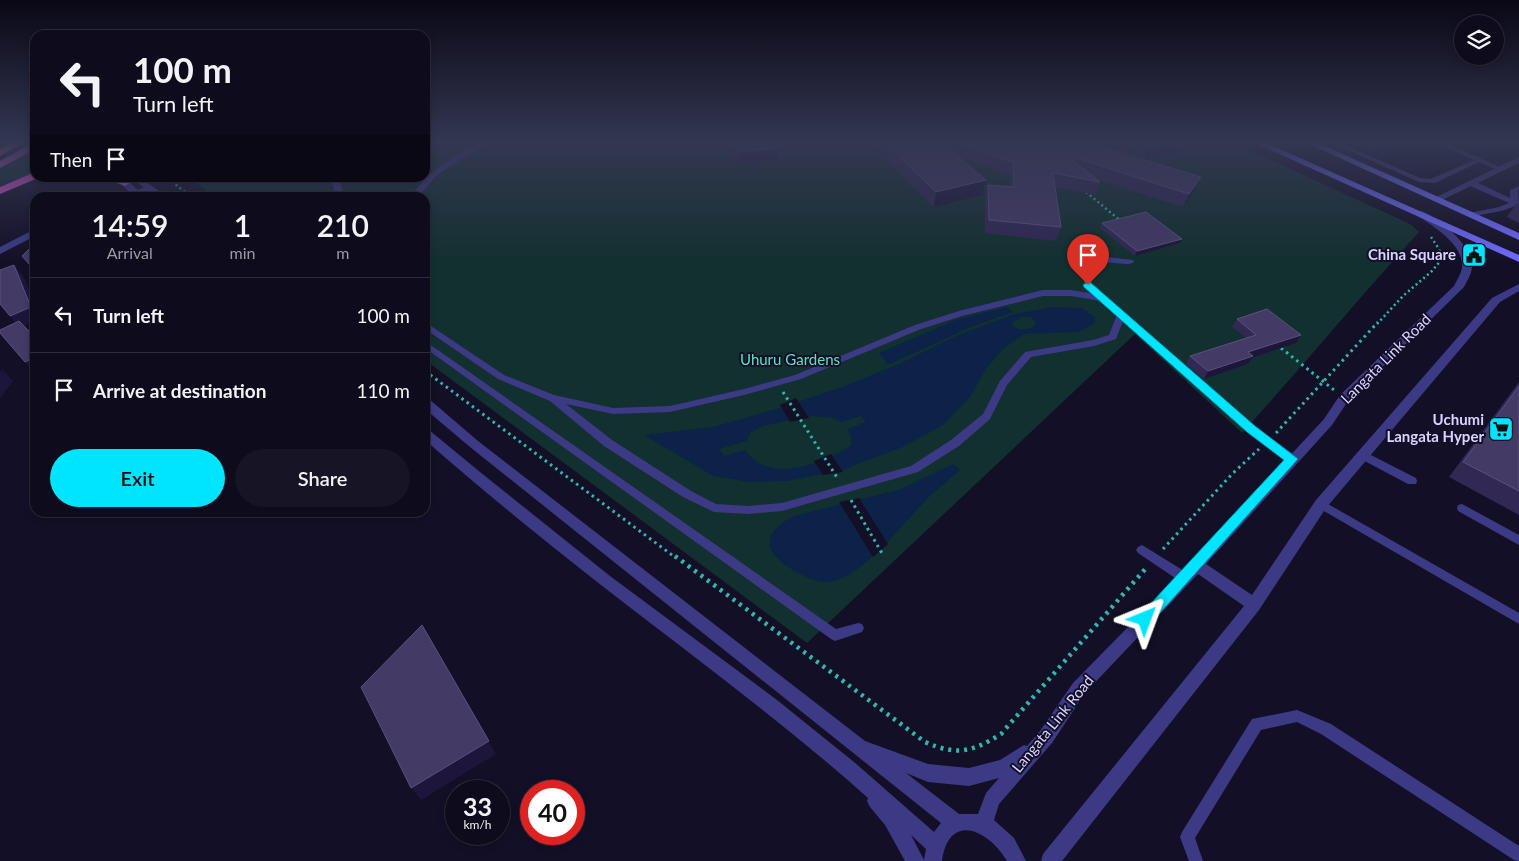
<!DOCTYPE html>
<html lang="en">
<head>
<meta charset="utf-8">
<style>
	body { margin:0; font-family:Lato,sans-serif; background:#171425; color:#f1f3f6; height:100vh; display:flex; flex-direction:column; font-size:19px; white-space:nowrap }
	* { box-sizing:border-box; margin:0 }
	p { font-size:16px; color:#9b9ba3 }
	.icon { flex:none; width:28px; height:28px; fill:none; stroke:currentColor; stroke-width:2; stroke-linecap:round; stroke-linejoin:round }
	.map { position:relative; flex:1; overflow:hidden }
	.sheet { position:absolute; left:30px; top:192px; width:400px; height:325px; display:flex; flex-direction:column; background:#0e0b1c; border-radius:15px; box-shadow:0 2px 8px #0003,0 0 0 1px #2e2b3b }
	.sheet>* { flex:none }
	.hud { position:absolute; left:30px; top:30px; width:400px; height:152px; border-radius:15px; box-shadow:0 2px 8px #0003,0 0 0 1px #2e2b3b; background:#0e0b1c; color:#f1f3f6; overflow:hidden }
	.controls { position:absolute; left:1454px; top:15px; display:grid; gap:10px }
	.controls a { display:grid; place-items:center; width:50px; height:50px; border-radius:50%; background:#0e0b1c; box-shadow:0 2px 8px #0003,0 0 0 1px #2e2b3b; font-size:25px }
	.speed { position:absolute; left:445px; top:780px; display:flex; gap:10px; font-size:25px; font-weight:700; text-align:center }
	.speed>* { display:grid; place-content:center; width:65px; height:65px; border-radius:50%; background:#0e0b1c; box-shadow:0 2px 8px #0003,0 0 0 1px #2e2b3b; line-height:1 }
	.speed small { font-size:12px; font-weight:400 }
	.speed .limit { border:8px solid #d22; background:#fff; color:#111 }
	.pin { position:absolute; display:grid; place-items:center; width:42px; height:42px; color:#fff; margin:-51px -21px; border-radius:50% 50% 50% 0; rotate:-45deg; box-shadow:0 0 5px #0007 }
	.pin .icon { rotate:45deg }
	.me { position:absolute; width:55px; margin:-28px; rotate:44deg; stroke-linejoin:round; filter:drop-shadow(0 0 4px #0008) }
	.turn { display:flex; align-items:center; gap:18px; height:105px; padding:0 20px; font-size:22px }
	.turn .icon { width:65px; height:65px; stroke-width:2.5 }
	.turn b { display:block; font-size:35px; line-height:42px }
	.then { display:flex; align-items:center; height:48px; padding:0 20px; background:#0003; gap:10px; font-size:19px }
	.eta { display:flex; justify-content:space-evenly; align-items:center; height:85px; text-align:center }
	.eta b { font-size:30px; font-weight:600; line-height:35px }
	.cta { display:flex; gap:10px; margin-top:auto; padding:10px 20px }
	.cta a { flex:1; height:58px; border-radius:30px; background:#00e5ff; color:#111; font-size:20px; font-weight:600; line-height:58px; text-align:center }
	.cta a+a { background:#171425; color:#f1f3f6 }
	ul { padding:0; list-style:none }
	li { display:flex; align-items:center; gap:15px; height:75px; padding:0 20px; border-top:1px solid #2e2b3b }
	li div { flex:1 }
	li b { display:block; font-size:19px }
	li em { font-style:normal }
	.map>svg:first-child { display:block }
	.green { fill:#12302f }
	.water { fill:#0c2248; fill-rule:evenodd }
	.pier { fill:#130f26 }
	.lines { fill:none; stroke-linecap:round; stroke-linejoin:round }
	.path-far2 { stroke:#2fb8b0; stroke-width:2.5; stroke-dasharray:2 3; stroke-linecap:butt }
	.path-far1 { stroke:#2fb8b0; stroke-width:3; stroke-dasharray:2.5 4; stroke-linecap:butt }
	.path { stroke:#2fb8b0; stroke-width:4.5; stroke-dasharray:3 5; stroke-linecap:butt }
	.service { fill:#3d3a85; fill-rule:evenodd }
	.minor { fill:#3d3a85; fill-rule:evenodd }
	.tertiary { fill:#3d3a85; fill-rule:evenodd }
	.secondary { fill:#6f6bff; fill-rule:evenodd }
	.trunk { fill:#e055d1; fill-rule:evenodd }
	.wall { fill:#312854 }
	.shaded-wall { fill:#1d163a }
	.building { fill:#433a66; stroke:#5a527e }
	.route { fill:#00e5ff; stroke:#0095a6 }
	.labels { text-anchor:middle; stroke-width:4; stroke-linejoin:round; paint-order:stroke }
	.poi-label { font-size:15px; font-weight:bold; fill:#d9d4ff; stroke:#130f26; text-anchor:end }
	.street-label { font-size:15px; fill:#d9d4ff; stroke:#130f26 }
	.park-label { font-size:15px; fill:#5fe0c0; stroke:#130f26 }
</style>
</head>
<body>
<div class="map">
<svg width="1519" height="861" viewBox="0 0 1519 861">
	<rect width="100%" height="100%" fill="#130f26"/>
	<!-- green -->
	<path class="green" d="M 425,143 L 1234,143 L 1410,224 L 1419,232 C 1359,298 1302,367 1242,433 L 1135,334 L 807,643 L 425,360 L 425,198 L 215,197 L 190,178 L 425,178 Z
		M 35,148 L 35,173 L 0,186 L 0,168 Z"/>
	<!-- water -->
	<path class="water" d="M 1007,307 L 1013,312 L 973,326 L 888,365 L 879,353 L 956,320 Z
		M 1053,307 L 1082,308 L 1095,317 L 1094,324 L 1078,332 L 1024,334 L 1002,350 L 986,369 L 970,397 L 943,425 L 905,446 L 843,470 L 786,481 L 749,482 L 713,476 L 644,435 L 713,427 L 780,408 L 845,386 L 901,363 L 956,336 L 1014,314 ZM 1022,317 L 1030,317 L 1034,320 L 1035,326 C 1026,330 1016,332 1011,323 ZM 810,416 L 834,418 L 841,422 L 861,416 L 866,422 L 847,429 L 851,437 L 851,446 C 821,464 769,485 745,450 L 724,456 L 719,449 L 747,441 L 750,433 L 763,426 Z
		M 953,464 L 960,470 C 950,479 940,487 931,495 C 905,520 865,576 830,582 C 814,585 774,563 770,547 C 767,531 783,522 794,516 L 901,489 Z"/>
	<!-- pier -->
	<path class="pier" d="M 796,398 L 809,418 L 790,422 L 780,405 Z
		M 831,454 L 843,472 L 823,475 L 814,461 Z
		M 859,498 L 888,544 L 873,557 L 839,502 Z"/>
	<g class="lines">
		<!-- path-far2 -->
		<path class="path-far2" d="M 168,178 L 192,198
			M 1086,192 L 1122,222
			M 1377,324 L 1403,296 L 1432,271 L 1442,259 L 1439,249 L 1431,237"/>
		<!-- path-far1 -->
		<path class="path-far1" d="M 1281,348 L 1334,390
			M 425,371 L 676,558
			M 783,392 L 838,479
			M 1276,433 L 1378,322
			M 851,500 L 883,555
			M 1163,549 L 1232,474 L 1259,449"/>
		<!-- path -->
		<path class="path" d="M 675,556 L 925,742 C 957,756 972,752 1001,734 L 1147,567"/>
		<!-- service -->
		<path class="service" d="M 479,143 L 487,143 L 438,174 L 417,198 L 410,198 C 427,172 452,157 479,143 Z
			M 1332,143 L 1340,143 L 1420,178 L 1431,179 L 1474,160 L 1438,143 L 1446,143 L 1504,169 L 1498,170 L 1479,162 L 1435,183 L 1419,182 Z
			M 331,178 L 339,178 L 344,198 L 336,198 Z
			M 1468,181 L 1474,181 L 1510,198 L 1510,190 L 1519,186 L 1518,191 L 1519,205 L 1501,211 L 1469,217 L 1469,213 L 1499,207 L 1509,203 L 1468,185 Z
			M 1106,257 L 1133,260 L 1134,262 C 1126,268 1109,258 1097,265 L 1092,275 L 1092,284 L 1255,426 L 1296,456 L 1297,459 L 1296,462 L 1288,462 L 1247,432 L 1123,321 L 1116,339 L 1094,346 L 1031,357 L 1007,385 L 990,419 L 959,446 L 918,472 L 782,511 L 748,514 L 714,512 L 683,497 L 604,446 L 550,401 L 498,379 L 425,329 L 425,322 L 504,375 L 554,395 L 613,408 L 670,406 L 744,389 L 795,375 L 915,325 L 959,311 L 1043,290 L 1071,290 L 1094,294 L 1084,285 C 1083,268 1089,260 1106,257 ZM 1043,296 L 1071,296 L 1101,301 L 1117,315 L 1109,335 L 1093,340 L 1025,352 L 1000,381 L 983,414 L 951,440 L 911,466 L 782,503 L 748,506 L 716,504 L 691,491 L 612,440 L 566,404 L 613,414 L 670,412 L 744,395 L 801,379 L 921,329 L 962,316 Z
			M 425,341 L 836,629 L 858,623 L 862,624 L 864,628 L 862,632 L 835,641 L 831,639 L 425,348 Z
			M 1363,451 L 1416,478 L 1417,481 L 1416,484 L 1408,484 L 1359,458 L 1358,455 L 1359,452 Z
			M 1321,500 L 1519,613 L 1519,624 L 1317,507 L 1316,504 L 1317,501 Z
			M 1462,504 L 1519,535 L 1519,545 L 1458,511 L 1457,508 L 1458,505 Z
			M 1142,545 L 1189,574 L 1191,578 L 1189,582 L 1185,583 L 1181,582 L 1138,553 L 1136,550 L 1138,547 Z
			M 1297,710 L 1331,724 L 1519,846 L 1519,861 L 1514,860 L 1321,734 L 1297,722 L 1261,730 L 1195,838 L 1203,861 L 1189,861 L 1180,837 L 1182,832 L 1252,719 Z"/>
		<!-- minor -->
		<path class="minor" d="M 1519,157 L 1519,163 L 1440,201 L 1437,202 L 1432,199 Z
			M 148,186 L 153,189 L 151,191 L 129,198 L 114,198 Z
			M 35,229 L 35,236 L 0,254 L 0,247 Z"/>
		<!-- tertiary -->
		<path class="tertiary" d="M 132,178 L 141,178 L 168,198 L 157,198 Z
			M 125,180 L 128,181 L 146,198 L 136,198 L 120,183 Z
			M 1421,211 C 1439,217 1475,248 1472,268 C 1471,275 1467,281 1464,287 L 1348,401 L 1332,425 L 1206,564 L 1252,595 L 1316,500 L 1492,298 L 1519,284 L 1519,291 L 1500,302 L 1326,508 L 1259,610 L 1062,861 L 1041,861 L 1043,854 L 1244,606 L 1198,574 L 1085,693 L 1052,743 L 999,804 L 994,820 L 1014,838 L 1026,861 L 1007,861 C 989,830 949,811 942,861 L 905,861 L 885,825 L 870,807 L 867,801 L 868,798 C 783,722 691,655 601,585 C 541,538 482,490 425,440 L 425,428 L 429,430 L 480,472 L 610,576 L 777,700 L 854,762 L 934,832 L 941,823 L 470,447 L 425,409 L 425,398 L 429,399 L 478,441 L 865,741 L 928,764 L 969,768 L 1000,760 L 1024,745 L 1027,746 L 1040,731 L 1073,683 L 1180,574 L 1324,419 L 1340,395 L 1454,286 C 1457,280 1461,274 1462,268 C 1464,244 1434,227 1418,216 L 1418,212 ZM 906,773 L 928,782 L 969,786 L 999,778 L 986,793 L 978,814 L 959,814 ZM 911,835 L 926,849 L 924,860 Z"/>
		<!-- secondary -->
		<path class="secondary" d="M 1255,143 L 1266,143 L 1519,255 L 1519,262 Z
			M 1307,143 L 1318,143 L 1519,233 L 1519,240 Z"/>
		<!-- trunk -->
		<path class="trunk" d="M 11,143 L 23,143 L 0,156 L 0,149 Z
			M 32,143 L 35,143 L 35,149 L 0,168 L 0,161 Z
			M 35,172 L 35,178 L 38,178 L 0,194 L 0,187 Z
			M 104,178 L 118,178 L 130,183 L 125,186 Z
			M 130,178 L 141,178 L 136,181 Z"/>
	</g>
	<!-- wall -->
	<path class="wall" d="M 726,143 L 775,143 L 778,159 L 739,163 Z
		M 868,143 L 1093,143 L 1095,145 L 1201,177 L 1195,190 L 1183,207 L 1096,179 L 1100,182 L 1096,195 L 1055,187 L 1061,227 L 1056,241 L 985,233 L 985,198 L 988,185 L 1010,187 L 1010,175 L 961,158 L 986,180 L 982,195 L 934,207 Z
		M 1124,143 L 1192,143 L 1189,149 L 1144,158 Z
		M 1351,143 L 1402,143 L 1372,151 Z
		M 1519,203 L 1519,223 L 1507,217 L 1516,204 Z
		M 1102,223 L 1180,243 L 1135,256 L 1100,228 Z
		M 1237,319 L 1296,343 L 1252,358 L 1248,364 L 1204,379 L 1186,364 L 1190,356 L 1246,338 L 1232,327 Z
		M 1519,382 L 1519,515 L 1449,477 Z"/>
	<!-- shaded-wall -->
	<path class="shaded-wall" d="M 1168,143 L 1192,143 L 1189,149 L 1144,158 L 1148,147 Z
		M 1377,143 L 1402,143 L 1372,151 Z
		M 778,148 L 778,159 L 739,163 L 739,152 Z
		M 1201,177 L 1195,190 L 1183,207 L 1189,194 Z
		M 986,180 L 982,195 L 934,207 L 936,192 Z
		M 1182,239 L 1180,243 L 1135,256 L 1137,251 Z
		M 14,265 L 24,277 L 35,304 L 35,321 L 20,328 L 10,316 Z
		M 1301,335 L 1296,343 L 1252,358 L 1248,364 L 1204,379 L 1208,371 L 1248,352 Z
		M 35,357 L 35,369 L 32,370 L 25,362 Z
		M 2,369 L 13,381 L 0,398 L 0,372 Z
		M 422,625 L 496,754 L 421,800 L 411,788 Z"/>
	<!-- building -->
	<path class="building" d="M 733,143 L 775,143 L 778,148 L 739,152 Z
		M 885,143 L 943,143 L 986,180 L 936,192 Z
		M 957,143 L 1093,143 L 1095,145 L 1201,177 L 1189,194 L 1066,155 L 1100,182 L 1053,173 L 1061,227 L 989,220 L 988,185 L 1014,187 L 1013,162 Z
		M 1143,143 L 1168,143 L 1148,147 Z
		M 1146,212 L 1182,239 L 1137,251 L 1102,223 Z
		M 30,248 L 35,253 L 35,271 L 22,256 Z
		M 14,265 L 31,307 L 10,316 L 0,304 L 0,270 Z
		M 1267,309 L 1301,335 L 1248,352 L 1253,356 L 1208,371 L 1190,356 L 1256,335 L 1237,319 Z
		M 19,321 L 35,337 L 35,357 L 25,362 L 0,333 L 0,330 Z
		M 1519,386 L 1519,491 L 1463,462 Z
		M 422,625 L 489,741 L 411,788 L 361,687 Z"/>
	<!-- sky -->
	<linearGradient id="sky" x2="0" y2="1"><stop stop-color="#0a0815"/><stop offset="0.54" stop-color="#333752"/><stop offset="1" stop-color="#333752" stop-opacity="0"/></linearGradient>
	<rect width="1519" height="263" fill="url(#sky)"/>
	<!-- route -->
	<path class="route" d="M 1088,282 L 1091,283 L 1255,426 L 1298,459 L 1150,624 L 1145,625 L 1140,624 L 1138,619 L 1140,615 L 1284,460 L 1247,432 L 1084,287 L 1083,285 Z"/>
	<!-- icons -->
	<defs>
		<symbol id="civic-square" viewBox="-11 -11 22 22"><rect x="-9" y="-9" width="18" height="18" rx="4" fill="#00e5ff" stroke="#130f26"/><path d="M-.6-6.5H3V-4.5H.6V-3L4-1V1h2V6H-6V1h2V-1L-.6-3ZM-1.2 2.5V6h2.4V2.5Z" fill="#111"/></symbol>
		<symbol id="supermarket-square" viewBox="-11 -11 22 22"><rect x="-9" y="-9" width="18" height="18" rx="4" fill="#00e5ff" stroke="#130f26"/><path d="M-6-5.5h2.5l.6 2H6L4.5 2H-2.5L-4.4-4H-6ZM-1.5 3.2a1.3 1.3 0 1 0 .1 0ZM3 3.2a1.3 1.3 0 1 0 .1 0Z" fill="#111"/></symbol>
	</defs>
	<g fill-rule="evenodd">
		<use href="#civic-square" x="1460" y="241" width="28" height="28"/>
		<use href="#supermarket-square" x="1487" y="415" width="28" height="28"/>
	</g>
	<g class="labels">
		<!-- poi labels -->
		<g class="poi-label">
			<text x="1456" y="260">China Square</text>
			<text x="1484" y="425">Uchumi<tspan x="1484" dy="17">Langata Hyper</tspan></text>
		</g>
		<!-- street labels -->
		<g class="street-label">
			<text transform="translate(1386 359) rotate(-45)" y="5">Langata Link Road</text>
			<text transform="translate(1053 724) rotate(-51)" y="5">Langata Link Road</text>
		</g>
		<!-- park labels -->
		<g class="park-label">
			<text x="790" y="365">Uhuru Gardens</text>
		</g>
	</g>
</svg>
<div class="controls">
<a><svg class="icon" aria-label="layers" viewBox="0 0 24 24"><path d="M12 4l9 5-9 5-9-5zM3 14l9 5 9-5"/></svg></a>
</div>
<div class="speed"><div>33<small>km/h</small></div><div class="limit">40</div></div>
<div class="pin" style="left:1088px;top:285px;background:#d93025"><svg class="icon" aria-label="arrive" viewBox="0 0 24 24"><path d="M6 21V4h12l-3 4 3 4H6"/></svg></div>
<svg class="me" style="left:1145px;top:619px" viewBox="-20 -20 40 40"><path d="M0-17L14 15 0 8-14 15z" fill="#00e5ff" stroke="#fff" stroke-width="4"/></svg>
<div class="hud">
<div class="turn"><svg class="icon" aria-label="left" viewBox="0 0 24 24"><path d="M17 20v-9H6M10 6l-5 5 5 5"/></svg><div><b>100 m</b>Turn left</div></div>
<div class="then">Then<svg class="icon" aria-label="arrive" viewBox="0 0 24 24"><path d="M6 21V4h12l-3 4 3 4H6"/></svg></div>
</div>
<section class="sheet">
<div class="eta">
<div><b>14:59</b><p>Arrival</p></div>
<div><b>1</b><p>min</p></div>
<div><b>210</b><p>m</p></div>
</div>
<ul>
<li><svg class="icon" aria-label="left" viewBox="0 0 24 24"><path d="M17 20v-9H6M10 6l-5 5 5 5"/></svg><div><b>Turn left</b></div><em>100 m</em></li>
<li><svg class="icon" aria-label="arrive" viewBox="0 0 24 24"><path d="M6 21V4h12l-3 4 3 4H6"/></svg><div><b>Arrive at destination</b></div><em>110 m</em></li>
</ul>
<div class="cta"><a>Exit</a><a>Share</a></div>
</section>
</div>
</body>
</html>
